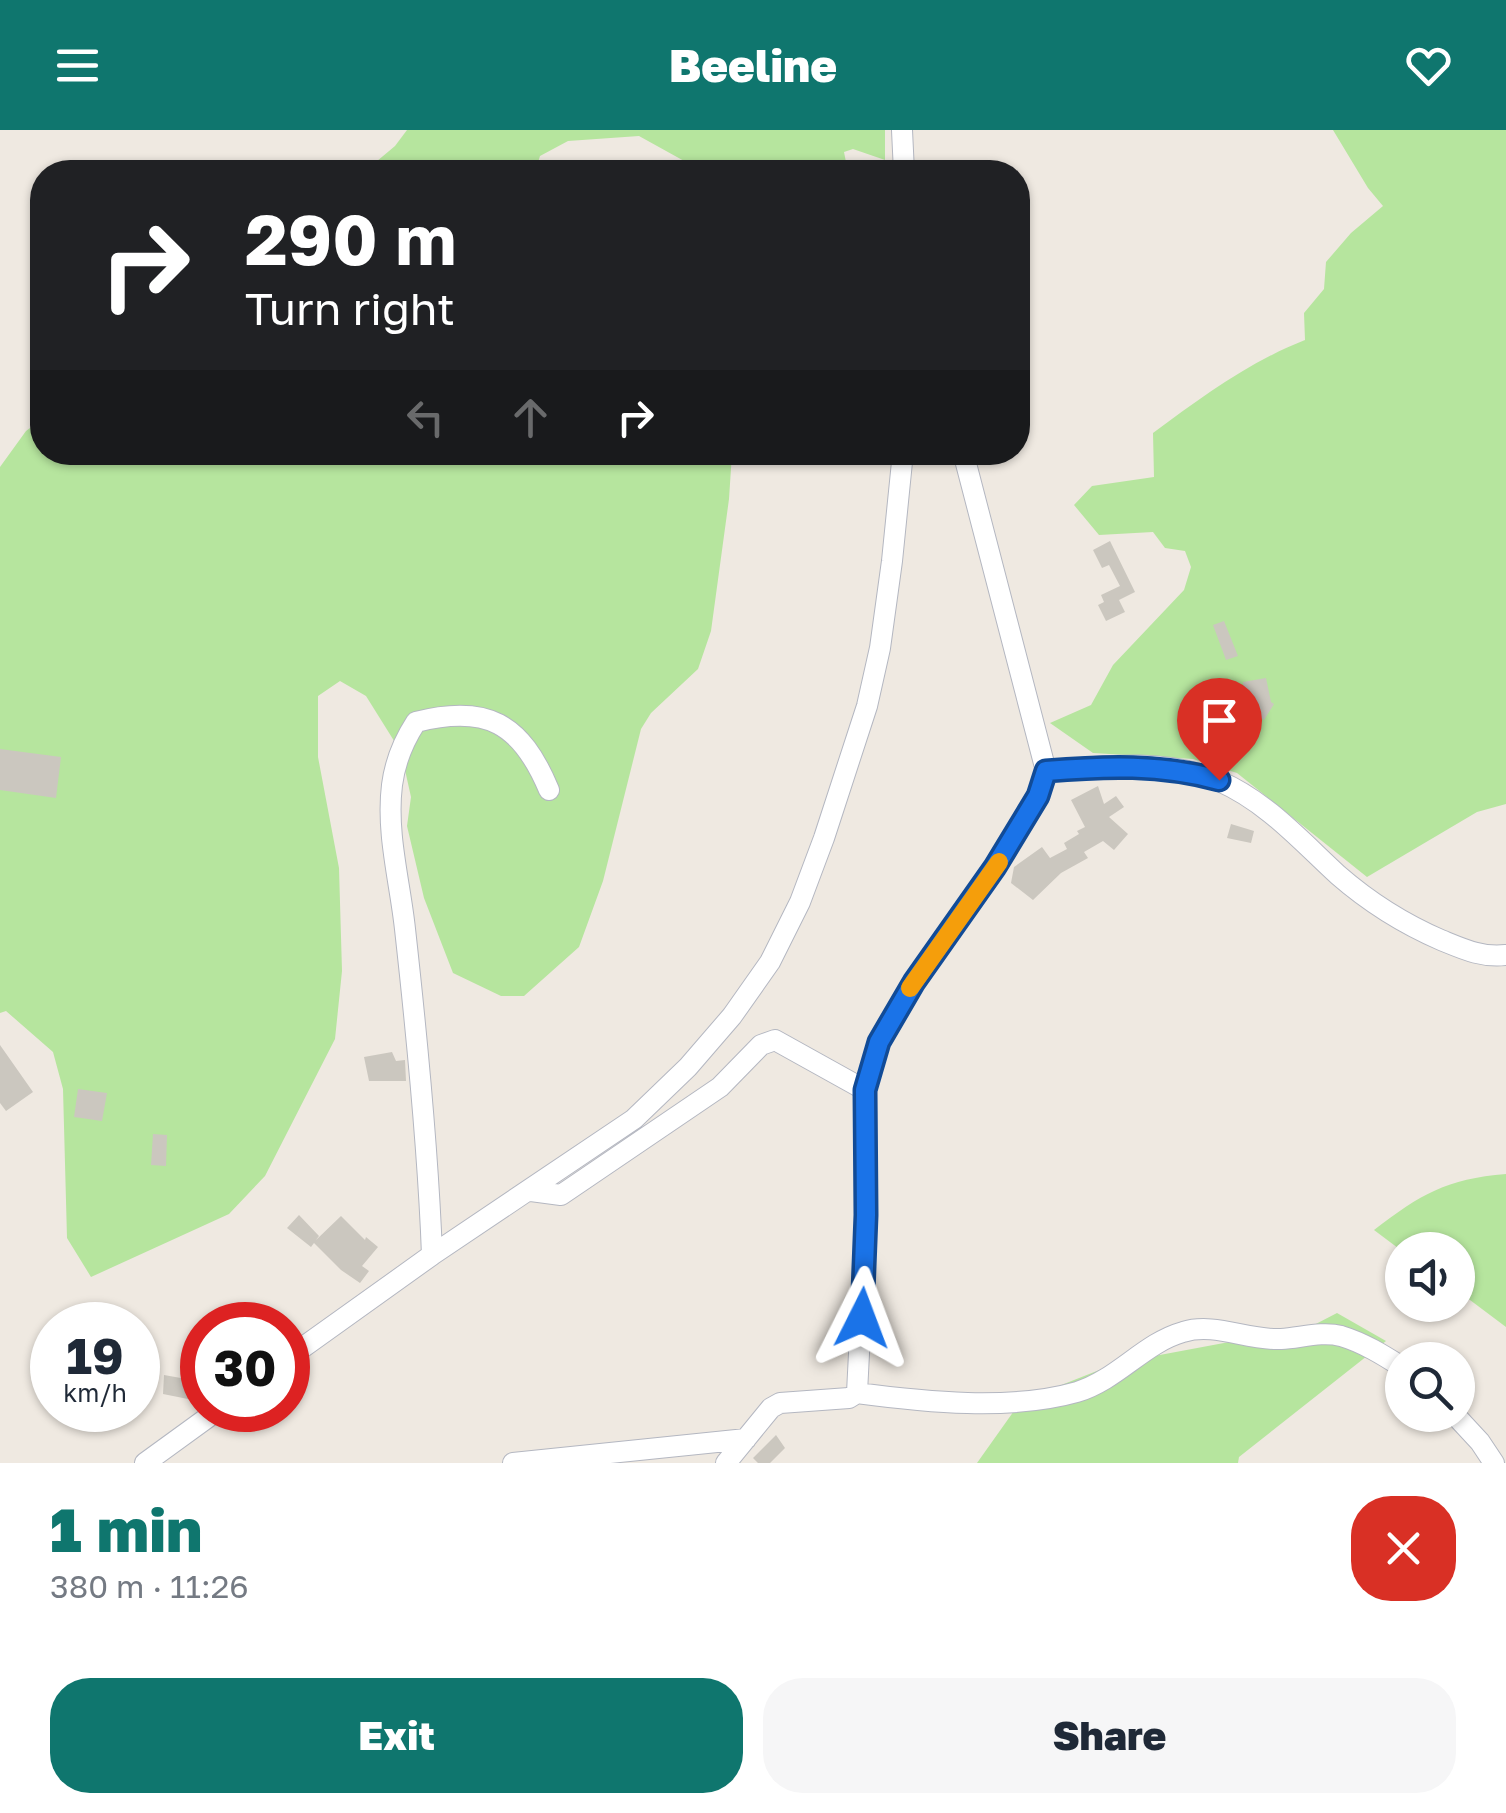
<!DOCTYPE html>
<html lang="en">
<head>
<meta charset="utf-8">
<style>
	body { margin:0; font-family:"Golos Text",sans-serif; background:#f6f6f7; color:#1f2937; height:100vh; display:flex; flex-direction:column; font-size:38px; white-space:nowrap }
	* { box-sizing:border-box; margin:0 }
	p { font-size:32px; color:#747a83 }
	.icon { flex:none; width:55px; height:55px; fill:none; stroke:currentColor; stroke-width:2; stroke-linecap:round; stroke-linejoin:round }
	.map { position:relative; height:1333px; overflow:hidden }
	.sheet { display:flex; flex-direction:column; background:#fff; flex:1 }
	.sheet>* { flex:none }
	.top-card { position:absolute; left:30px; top:30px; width:1000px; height:305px; border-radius:40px; box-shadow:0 2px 8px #0004; background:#202124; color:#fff; overflow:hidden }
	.tools { position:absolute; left:1385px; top:1102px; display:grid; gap:20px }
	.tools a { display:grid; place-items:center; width:90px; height:90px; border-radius:50%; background:#fff; box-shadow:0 2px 8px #0004; font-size:50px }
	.speed { position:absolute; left:30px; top:1172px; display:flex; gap:20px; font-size:50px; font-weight:700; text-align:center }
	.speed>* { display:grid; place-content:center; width:130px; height:130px; border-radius:50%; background:#fff; box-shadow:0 2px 8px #0004; line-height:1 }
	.speed small { font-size:25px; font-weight:400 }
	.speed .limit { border:15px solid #d22; background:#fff; color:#111 }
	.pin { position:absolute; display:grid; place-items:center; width:85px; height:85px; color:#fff; margin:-102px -42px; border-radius:50% 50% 50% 0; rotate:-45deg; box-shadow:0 0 10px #0007 }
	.pin .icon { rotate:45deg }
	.me { position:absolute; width:110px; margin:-55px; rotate:3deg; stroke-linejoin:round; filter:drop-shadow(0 0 8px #0008) }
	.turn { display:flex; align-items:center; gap:35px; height:210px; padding:0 50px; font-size:45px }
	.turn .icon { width:130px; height:130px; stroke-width:2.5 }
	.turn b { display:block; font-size:70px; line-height:85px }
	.lanes { display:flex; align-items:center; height:95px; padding:0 50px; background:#0003; justify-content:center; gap:50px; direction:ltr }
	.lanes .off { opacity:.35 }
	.round { display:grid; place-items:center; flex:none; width:105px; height:105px; border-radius:40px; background:#f6f6f7 }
	.overview { display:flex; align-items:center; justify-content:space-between; height:170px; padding:0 50px }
	h1 { font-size:60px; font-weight:800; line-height:75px; color:#0f766e }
	.action { display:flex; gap:20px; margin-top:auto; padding:20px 50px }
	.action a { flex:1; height:115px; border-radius:40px; background:#0f766e; color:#fff; font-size:40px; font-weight:800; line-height:115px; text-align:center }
	.action a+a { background:#f6f6f7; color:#1f2937 }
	header { display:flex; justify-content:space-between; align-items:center; height:130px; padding:0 50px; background:#0f766e; color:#fff; font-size:45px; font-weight:800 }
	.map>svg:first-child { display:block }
	.green { fill:#b6e59e }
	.building { fill:#cbc7bf }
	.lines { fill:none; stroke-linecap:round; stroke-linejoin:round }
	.minor-casing { stroke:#b4b7c1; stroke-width:22 }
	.minor { stroke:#fff; stroke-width:20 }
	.route-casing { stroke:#114b97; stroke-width:25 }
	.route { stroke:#1a73e8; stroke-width:18 }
	.slow { stroke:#f59e0b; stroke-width:18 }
</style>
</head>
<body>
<header><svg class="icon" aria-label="menu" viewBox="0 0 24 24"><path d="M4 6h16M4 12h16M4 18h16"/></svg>Beeline<svg class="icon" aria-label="heart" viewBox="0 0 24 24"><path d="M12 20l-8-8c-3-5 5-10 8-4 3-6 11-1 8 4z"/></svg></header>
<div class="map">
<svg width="1506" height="1333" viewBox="0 0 1506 1333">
	<rect width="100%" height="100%" fill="#efe9e1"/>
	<!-- green -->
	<path class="green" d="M 407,0 L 885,0 L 885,30 L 853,19 L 844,22 L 848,42 L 704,42 L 639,6 L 568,11 L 540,26 L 535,42 L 364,42 L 395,16 Z
		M 1333,0 L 1506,0 L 1506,674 L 1477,682 L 1367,747 L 1237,643 L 1193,629 L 1093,623 L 1050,593 L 1091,575 L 1113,535 L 1184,460 L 1191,437 L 1185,421 L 1165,418 L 1153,402 L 1099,405 L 1074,375 L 1092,356 L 1154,347 L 1153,303 C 1202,267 1249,232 1305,210 L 1304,183 L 1324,159 L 1326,132 L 1351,103 L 1383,76 L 1368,58 Z
		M 42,289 L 42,322 L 732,323 L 729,369 L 711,501 L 698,539 L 651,583 L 641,599 L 603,751 L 579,817 L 524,866 L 501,866 L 453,843 L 424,768 L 407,696 L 411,667 L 401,622 L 366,566 L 340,551 L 318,566 L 318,627 L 339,738 L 342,841 L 335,909 L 265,1046 L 229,1084 L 91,1147 L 67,1108 L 63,959 L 53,922 L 6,881 L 0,883 L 0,337 L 26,301 Z
		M 1506,1044 L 1506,1197 L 1458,1161 L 1458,1120 L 1402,1121 L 1374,1100 C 1421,1064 1446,1049 1506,1044 Z
		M 1337,1183 L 1386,1211 L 1239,1327 L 1238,1333 L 977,1333 L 1021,1271 L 1117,1233 L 1310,1197 Z"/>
	<!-- building -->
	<path class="building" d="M 1110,411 L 1135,462 L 1119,470 L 1125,482 L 1106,491 L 1098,475 L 1104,472 L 1101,465 L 1120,456 L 1109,435 L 1102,438 L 1093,420 Z
		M 1224,491 L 1238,526 L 1226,530 L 1213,495 Z
		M 1266,548 L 1271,572 L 1274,574 L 1264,590 L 1245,578 L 1243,552 Z
		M 0,619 L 61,627 L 56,668 L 0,660 Z
		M 1098,656 L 1104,674 L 1116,666 L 1124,677 L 1109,687 L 1128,704 L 1114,720 L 1103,711 L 1084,722 L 1088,728 L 1061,743 L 1033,770 L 1011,753 L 1014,737 L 1042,717 L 1050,728 L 1067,719 L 1064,713 L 1079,704 L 1077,701 L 1085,697 L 1071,670 Z
		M 1231,694 L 1254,701 L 1251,713 L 1227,708 Z
		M 0,915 L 33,962 L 6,981 L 0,973 Z
		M 392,922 L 396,931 L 405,930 L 406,951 L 369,951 L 364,927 Z
		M 78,959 L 107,963 L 102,991 L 74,987 Z
		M 153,1004 L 167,1005 L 166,1036 L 151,1035 Z
		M 299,1085 L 319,1106 L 316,1110 L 341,1086 L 365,1110 L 366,1107 L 378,1117 L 362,1136 L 369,1141 L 360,1153 L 341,1140 L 314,1113 L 311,1117 L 287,1098 Z
		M 164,1245 L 192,1250 L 188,1269 L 163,1264 Z
		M 776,1305 L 785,1318 L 770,1333 L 758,1333 L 753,1328 Z"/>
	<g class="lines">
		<defs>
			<path id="minor" d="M 902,0 L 904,42
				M 1046,641 C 1102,636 1166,628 1219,651 C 1267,672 1301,711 1338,745 C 1369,772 1404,794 1441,810 C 1463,819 1482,828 1506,825
				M 531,1061 L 561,1065 L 720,957 L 761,915 L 775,910 L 865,960
				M 432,1125 C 428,1016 417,907 405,799 C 400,752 386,703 392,655 C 395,632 403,612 416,592 C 487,574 521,593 549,660
				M 288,1228 L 432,1125 L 634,989 L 688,937 L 732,886 L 770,832 L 800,772 L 824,708 L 867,576 L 880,518 L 892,431 L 903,322
				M 857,1263 L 866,1085 L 865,960 L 879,912 L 914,852 L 995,737 L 1037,666 L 1046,641 L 963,322
				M 1455,1285 L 1480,1312 L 1494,1333
				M 145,1333 L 218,1280
				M 513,1333 L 746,1309
				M 726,1333 L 771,1278 L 780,1273 L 849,1268 L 857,1263 C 925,1272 1010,1281 1077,1262 C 1117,1250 1144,1213 1183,1202 C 1215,1192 1248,1211 1281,1209 C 1300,1208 1322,1201 1341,1206 C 1364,1213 1383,1225 1402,1237"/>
		</defs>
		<!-- minor casing -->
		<use href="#minor" class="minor-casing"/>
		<!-- minor -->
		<use href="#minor" class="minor"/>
	</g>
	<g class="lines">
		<defs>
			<path id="route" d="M 862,1188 L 866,1085 L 865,960 L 879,912 L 914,852 L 995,737 L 1038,666 L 1046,641 C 1106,636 1160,634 1219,650"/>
		</defs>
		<!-- route casing -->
		<use href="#route" class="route-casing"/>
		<!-- route -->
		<use href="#route" class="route"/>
		<!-- slow -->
		<path class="slow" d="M 910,858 L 999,732"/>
	</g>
</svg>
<div class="tools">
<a><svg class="icon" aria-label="sound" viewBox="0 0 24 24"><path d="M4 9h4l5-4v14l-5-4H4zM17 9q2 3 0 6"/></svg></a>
<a><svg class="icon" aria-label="search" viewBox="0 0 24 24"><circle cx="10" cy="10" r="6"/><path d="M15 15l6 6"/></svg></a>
</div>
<div class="speed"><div>19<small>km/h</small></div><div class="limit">30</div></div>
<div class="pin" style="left:1219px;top:650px;background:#d93025"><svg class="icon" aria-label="arrive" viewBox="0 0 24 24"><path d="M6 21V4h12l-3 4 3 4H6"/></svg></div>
<svg class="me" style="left:862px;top:1188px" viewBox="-20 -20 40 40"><path d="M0-17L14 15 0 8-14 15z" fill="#1a73e8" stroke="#fff" stroke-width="4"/></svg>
<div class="top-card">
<div class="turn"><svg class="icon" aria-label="right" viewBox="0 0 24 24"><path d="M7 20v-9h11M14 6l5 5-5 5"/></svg><div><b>290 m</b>Turn right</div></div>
<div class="lanes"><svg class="icon off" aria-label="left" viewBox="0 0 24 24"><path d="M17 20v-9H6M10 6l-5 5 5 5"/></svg><svg class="icon off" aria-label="ahead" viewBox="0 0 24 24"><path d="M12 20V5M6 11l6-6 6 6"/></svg><svg class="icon" aria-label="right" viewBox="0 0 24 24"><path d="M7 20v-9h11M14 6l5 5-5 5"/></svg></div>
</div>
</div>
<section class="sheet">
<div class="overview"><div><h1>1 min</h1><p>380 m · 11:26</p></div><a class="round" style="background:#d93025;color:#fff"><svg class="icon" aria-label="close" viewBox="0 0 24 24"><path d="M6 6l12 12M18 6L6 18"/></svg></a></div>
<div class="action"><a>Exit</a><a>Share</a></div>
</section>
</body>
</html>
